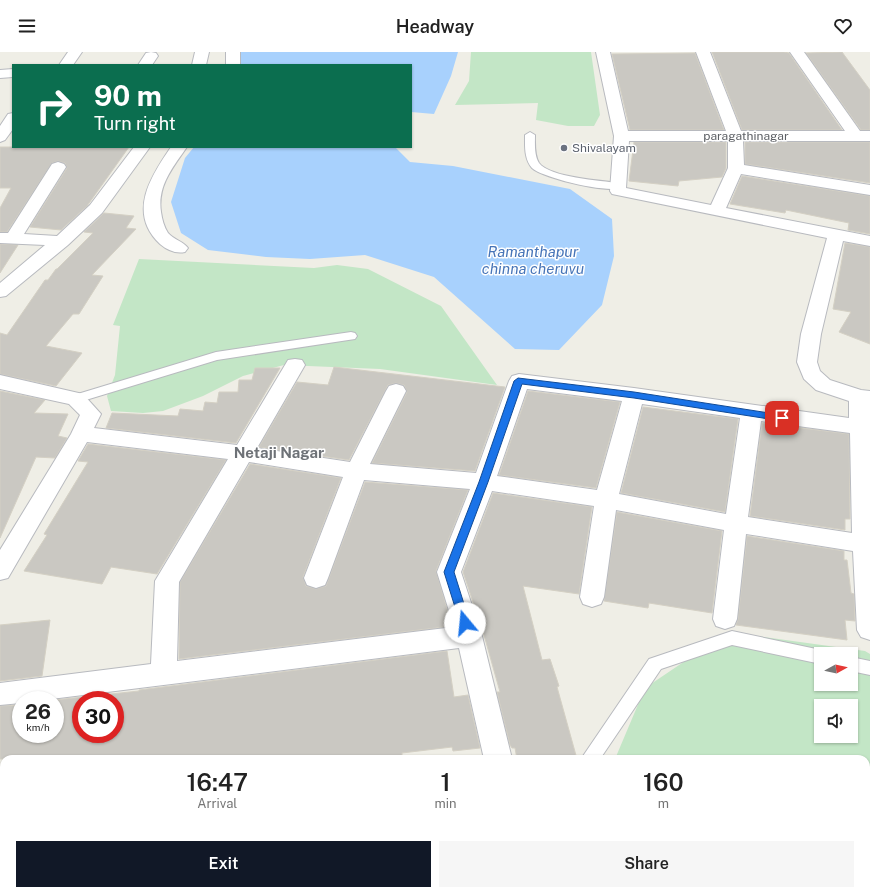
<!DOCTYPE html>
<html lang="en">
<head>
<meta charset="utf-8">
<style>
	body { margin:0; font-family:"Public Sans",sans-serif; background:#f6f6f6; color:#222; height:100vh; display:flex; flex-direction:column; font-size:15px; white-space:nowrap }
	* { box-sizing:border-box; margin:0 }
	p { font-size:13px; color:#767676 }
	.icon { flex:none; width:22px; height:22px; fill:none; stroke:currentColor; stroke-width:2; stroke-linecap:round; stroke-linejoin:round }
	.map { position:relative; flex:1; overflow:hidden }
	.details { position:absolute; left:0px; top:703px; width:870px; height:140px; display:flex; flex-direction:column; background:#fff; border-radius:12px 12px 0 0; box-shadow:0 1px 3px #0004 }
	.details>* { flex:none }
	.guide { position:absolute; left:12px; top:12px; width:400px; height:84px; border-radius:0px; box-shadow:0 1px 3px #0004; background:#0b6e4f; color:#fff; overflow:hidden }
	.needle { width:26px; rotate:82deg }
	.buttons { position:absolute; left:814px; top:595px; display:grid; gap:8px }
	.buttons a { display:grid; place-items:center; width:44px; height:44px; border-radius:0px; background:#fff; box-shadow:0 1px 3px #0004; font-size:20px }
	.speed { position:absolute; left:12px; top:639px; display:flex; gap:8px; font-size:20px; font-weight:700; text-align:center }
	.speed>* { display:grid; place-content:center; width:52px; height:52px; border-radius:50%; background:#fff; box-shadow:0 1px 3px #0004; line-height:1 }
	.speed small { font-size:10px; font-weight:400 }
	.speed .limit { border:6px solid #d22; background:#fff; color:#111 }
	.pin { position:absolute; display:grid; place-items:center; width:34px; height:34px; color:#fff; margin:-17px; border-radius:8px; box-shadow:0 2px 6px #0006 }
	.me { position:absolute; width:44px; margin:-22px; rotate:343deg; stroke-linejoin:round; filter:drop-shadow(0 0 3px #0008) }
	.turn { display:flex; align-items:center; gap:14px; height:84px; padding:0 16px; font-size:18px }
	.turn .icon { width:52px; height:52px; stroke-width:2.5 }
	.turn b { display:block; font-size:28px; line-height:34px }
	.eta { display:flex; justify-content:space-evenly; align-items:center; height:68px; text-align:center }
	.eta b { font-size:24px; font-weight:600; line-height:28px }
	.action { display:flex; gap:8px; margin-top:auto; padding:8px 16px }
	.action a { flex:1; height:46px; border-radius:0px; background:#111827; color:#fff; font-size:16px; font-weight:600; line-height:46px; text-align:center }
	.action a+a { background:#f6f6f6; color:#222 }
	header { display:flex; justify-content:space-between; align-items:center; height:52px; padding:0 16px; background:#fff; font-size:18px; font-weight:600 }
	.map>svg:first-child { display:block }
	.green { fill:#c3e6c6; fill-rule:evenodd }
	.water { fill:#a8d1fd }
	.building { fill:#cac8c2; stroke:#d4d0c4; fill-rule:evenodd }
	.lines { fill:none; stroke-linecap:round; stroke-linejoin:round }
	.lane-casing { stroke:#b8babf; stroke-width:2 }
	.street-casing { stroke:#b8babf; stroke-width:2 }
	.lane { fill:#fff; fill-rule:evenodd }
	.street { fill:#fff; fill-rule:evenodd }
	.route { fill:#1a73e8; stroke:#114b97 }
	.worship-dot { fill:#6b7280; stroke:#fff; stroke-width:1.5 }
	.labels { text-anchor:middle; stroke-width:3; stroke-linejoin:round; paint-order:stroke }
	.far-street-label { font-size:12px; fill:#5d6065; stroke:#fff }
	.far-worship-label { font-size:12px; fill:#5b616d; stroke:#fff; text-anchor:start }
	.water-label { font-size:15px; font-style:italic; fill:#4775b8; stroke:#fff }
	.neighbourhood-label { font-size:15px; font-weight:bold; fill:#6e7277; stroke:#fff }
</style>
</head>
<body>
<header><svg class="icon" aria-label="menu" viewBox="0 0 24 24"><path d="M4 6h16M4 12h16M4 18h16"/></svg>Headway<svg class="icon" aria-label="heart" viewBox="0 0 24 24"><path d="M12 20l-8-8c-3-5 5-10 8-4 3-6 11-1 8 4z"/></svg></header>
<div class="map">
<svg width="870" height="843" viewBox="0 0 870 843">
	<rect width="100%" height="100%" fill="#efeee6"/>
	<!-- green -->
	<path class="green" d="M 471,0 L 591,0 L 600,63 L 594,74 L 568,74 L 536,68 L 538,51 L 455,53 L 469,29 Z
		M 139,207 L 314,216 L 337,213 L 368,217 L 441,254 L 497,333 L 380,317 L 284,313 L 243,324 L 203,344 L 163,359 L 143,361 L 111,359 L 107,344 L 115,323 L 120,274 L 113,273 Z
		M 728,580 L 865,599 L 870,602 L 870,843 L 650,843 L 648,839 L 866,839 L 866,707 L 615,707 L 645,636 ZM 821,602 L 851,602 L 851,632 L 821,632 ZM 821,654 L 851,654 L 851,684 L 821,684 Z"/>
	<!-- water -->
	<path class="water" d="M 239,0 L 458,0 L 451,24 L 434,62 L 411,60 L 411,13 L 241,13 Z
		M 194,95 L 395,95 L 410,110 L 453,114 L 570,137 L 612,167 L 614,204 L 602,253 L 559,298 L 515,297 L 434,225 L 365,203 L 310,207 L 266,205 L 208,198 L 181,181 L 171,150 L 185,106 Z"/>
	<!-- building -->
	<path class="building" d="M 712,0 L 784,0 L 789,1 L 842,78 L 742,78 Z
		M 842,0 L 870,38 L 870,78 L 861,78 L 806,1 Z
		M 695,1 L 724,78 L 630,78 L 612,2 Z
		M 634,90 L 726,90 L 726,116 L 722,125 L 679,129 L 678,134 L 629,129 Z
		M 745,90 L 870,90 L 870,131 L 745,112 Z
		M 0,95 L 129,95 L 87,154 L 61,178 L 30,175 L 67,116 L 65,111 L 58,109 L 52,111 L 7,180 L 0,180 L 0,156 L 11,136 L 0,136 Z
		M 742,124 L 870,144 L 870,182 L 848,178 L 849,171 L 786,158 L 785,161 L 730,152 Z
		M 104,161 L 134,164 L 126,176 L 136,177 L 92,223 L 103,224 L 79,262 L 73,262 L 46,294 L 82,301 L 56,334 L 0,322 L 0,281 L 7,283 L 45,228 L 48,228 L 56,217 L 57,217 L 93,181 L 84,180 Z
		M 845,191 L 870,195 L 870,292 L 839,280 L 851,260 L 833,257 Z
		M 0,192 L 18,193 L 0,221 Z
		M 334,315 L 505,335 L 475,419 L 372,411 L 407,340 L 404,333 L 396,331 L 388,333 L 349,408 L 259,395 L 297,330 L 328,333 Z
		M 255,316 L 280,316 L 236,391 L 106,376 L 112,361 L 178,364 L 180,357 L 203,359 L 205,350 L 217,351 L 219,340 L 238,340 L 239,328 L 252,328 Z
		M 0,339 L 45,348 L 34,361 L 68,362 L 58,384 L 67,386 L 55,406 L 36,405 L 0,486 Z
		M 528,339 L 620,350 L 596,436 L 499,423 Z
		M 643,355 L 738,367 L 725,460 L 621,441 Z
		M 762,371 L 849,382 L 850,467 L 845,467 L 845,478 L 750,464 Z
		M 88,392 L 226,408 L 157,522 L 111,515 L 102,532 L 24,519 L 47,483 L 44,482 L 88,410 L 78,409 Z
		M 250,412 L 341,426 L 303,525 L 306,534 L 316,537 L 326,534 L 365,430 L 468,438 L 436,519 L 452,574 L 179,607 L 180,530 Z
		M 493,441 L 592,455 L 579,542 L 523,534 L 542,608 L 550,607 L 559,634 L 557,635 L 577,707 L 517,707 L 515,696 L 512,696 L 510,693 L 497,640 L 500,640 L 484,583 L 463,520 Z
		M 617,460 L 722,479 L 712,561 L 649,551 L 648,556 L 604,549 Z
		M 747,484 L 844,499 L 844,508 L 847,508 L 851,541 L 854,542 L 855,569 L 845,568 L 847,588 L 736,573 L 738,567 Z
		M 50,568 L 42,624 L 0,629 L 0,573 Z
		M 447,599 L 454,645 L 468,643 L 480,696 L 453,699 L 452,695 L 402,701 L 402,707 L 0,707 L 0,654 L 21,653 L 21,682 L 55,682 L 55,648 L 139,639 L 139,638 ZM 81,648 L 115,648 L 115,682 L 81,682 Z"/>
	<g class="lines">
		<defs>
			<path id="lane" d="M 530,80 L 535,83 C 535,91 534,103 539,111 C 549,125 601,129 619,131 L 624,134 C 616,144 542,126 532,116 C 524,107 525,94 525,83 Z
				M 351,280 L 355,281 L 357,284 L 355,287 L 217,308 L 76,351 L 71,350 L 69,347 L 71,344 L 216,300 Z
				M 732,579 L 821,598 L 828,602 L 821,602 L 821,612 L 732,593 L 661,617 L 600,707 L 581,707 L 649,607 Z
				M 851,605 L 870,609 L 870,623 L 851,619 Z
				M 635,839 L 655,839 L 657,843 L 637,843 Z"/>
			<path id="street" d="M 68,0 L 82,0 L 73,13 L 59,13 Z
				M 151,0 L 156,1 L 158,4 L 152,13 L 138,13 L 146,1 Z
				M 195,0 L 209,0 L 206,13 L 192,13 Z
				M 226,0 L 240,0 L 240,13 L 226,13 Z
				M 596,0 L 610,0 L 628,79 L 726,79 L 696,0 L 710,0 L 741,79 L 845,79 L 790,0 L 804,0 L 860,79 L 870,79 L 870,89 L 743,89 L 744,113 L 870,133 L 870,143 L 741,122 L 726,156 L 870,184 L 870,194 L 843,189 L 821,282 L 817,310 L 820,319 L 830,328 L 861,338 L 870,339 L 870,588 L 861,585 L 857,578 L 853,499 L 746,482 L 737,567 L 734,574 L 725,577 L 716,574 L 713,567 L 724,478 L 616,458 L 604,545 L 601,552 L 592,555 L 583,552 L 580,545 L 594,454 L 492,439 L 461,520 L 482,584 L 512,707 L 484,707 L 459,596 L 43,648 L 21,648 L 21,651 L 0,653 L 0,631 L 151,612 L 155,529 L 228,407 L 87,390 L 8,526 L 0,528 L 0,498 L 71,382 L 80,363 L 69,352 L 0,337 L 0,323 L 83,342 L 101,362 L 94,376 L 237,393 L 288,308 L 295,307 L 302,308 L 305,313 L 257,396 L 350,410 L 386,339 L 389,334 L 396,332 L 403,334 L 406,339 L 370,412 L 476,421 L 509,329 L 512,324 L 519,322 L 634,336 L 849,366 L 849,349 L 816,338 L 804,327 L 797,310 L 801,282 L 827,186 L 612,142 L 610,139 L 614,84 ZM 629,89 L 728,89 L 728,116 L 711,153 L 626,136 ZM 527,337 L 622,349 L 597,438 L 497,424 ZM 642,352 L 740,366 L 726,462 L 619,442 ZM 761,369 L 850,381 L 852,481 L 748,465 ZM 249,410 L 343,425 L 304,526 L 307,533 L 316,536 L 325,533 L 328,526 L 364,428 L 470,437 L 437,520 L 454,575 L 177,609 L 179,530 Z
				M 13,17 L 13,25 L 0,26 L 0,18 Z
				M 13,61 L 13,77 L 5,88 L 0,90 L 0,74 L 8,62 Z
				M 134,95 L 150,95 L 102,161 L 68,193 L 6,244 L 0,245 L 0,231 L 45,193 L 0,191 L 0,181 L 8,181 L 52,112 L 58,110 L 64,112 L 66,115 L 24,182 L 57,184 L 90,153 Z
				M 171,95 L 187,95 C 173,115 157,134 161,160 C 162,167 164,175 168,181 C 174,188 183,189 188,196 L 185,200 C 176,202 167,198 160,192 C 127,161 151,124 171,95 Z
				M 0,773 L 4,773 L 4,801 L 0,801 Z
				M 514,839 L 544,839 L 545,843 L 515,843 Z"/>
		</defs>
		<!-- lane casing -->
		<use href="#lane" class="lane-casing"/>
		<!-- street casing -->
		<use href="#street" class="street-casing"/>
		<!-- lane -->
		<use href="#lane" class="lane"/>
		<!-- street -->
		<use href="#street" class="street"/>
	</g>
	<!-- route -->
	<path class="route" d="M 518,326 L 634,340 L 782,363 L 787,366 L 782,369 L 634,346 L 522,332 L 488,430 L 454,520 L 470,571 L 468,574 L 465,575 L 461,574 L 460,571 L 444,520 L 479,430 L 514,329 Z"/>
	<!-- markers -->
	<circle class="worship-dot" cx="564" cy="96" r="4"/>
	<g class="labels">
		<!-- far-street labels -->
		<g class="far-street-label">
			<text x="746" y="88">paragathinagar</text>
		</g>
		<!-- far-worship labels -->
		<g class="far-worship-label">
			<text x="572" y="100">Shivalayam</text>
		</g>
		<!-- water labels -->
		<g class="water-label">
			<text x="533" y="205">Ramanthapur<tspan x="533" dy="17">chinna cheruvu</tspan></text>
		</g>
		<!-- neighbourhood labels -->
		<g class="neighbourhood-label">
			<text x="279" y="406">Netaji Nagar</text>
		</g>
	</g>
</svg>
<div class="buttons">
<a><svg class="needle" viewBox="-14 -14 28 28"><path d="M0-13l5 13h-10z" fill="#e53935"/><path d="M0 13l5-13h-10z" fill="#767676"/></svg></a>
<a><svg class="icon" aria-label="sound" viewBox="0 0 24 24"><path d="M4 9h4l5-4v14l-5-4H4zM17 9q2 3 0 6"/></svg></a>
</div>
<div class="speed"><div>26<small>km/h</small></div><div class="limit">30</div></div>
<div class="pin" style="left:782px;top:366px;background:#d93025"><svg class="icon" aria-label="arrive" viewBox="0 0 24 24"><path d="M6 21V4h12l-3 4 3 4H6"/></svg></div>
<svg class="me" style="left:465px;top:571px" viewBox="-20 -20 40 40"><circle r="19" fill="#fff"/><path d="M0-13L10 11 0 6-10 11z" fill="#1a73e8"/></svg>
<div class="guide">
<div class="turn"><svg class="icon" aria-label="right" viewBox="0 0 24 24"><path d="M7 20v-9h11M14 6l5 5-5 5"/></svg><div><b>90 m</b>Turn right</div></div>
</div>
<section class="details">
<div class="eta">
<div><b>16:47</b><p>Arrival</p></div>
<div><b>1</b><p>min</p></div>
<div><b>160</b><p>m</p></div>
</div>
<div class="action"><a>Exit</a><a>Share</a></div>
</section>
</div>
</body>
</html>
